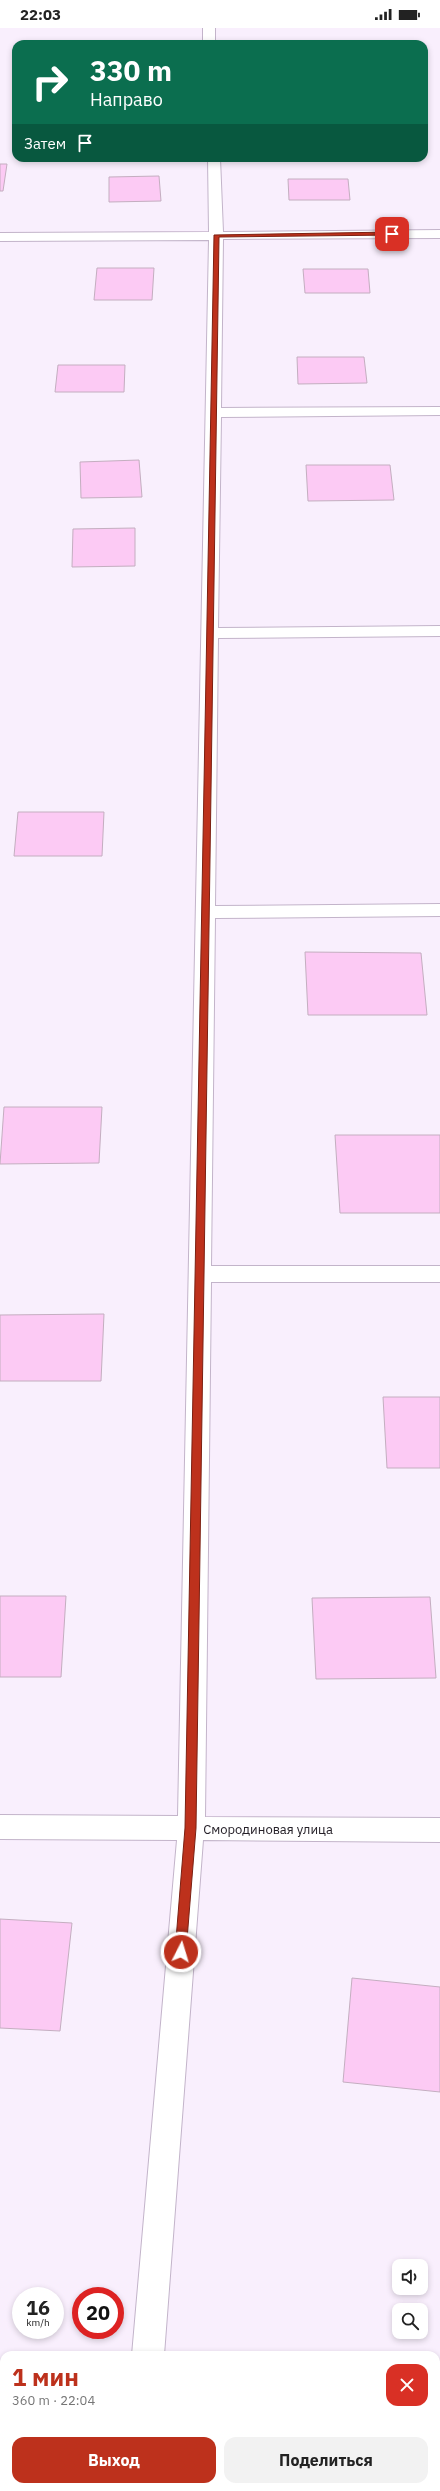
<!DOCTYPE html>
<html lang="ru">
<head>
<meta charset="utf-8">
<style>
	body { margin:0; font-family:"IBM Plex Sans",sans-serif; background:#f2f2f2; color:#222; height:100vh; display:flex; flex-direction:column; font-size:15px; white-space:nowrap }
	* { box-sizing:border-box; margin:0 }
	p { font-size:13px; color:#767676 }
	.icon { flex:none; width:22px; height:22px; fill:none; stroke:currentColor; stroke-width:2; stroke-linecap:round; stroke-linejoin:round }
	.map { position:relative; flex:1; overflow:hidden }
	.drawer { position:absolute; left:0px; top:2323px; width:440px; height:140px; display:flex; flex-direction:column; background:#fff; border-radius:12px 12px 0 0; box-shadow:0 2px 6px #0003 }
	.drawer>* { flex:none }
	.guide { position:absolute; left:12px; top:12px; width:416px; height:122px; border-radius:12px; box-shadow:0 2px 6px #0003; background:#0b6e4f; color:#fff; overflow:hidden }
	.fabs { position:absolute; left:392px; top:2231px; display:grid; gap:8px }
	.fabs a { display:grid; place-items:center; width:36px; height:36px; border-radius:8px; background:#fff; box-shadow:0 2px 6px #0003; font-size:20px }
	.speed { position:absolute; left:12px; top:2259px; display:flex; gap:8px; font-size:20px; font-weight:700; text-align:center }
	.speed>* { display:grid; place-content:center; width:52px; height:52px; border-radius:50%; background:#fff; box-shadow:0 2px 6px #0003; line-height:1 }
	.speed small { font-size:10px; font-weight:400 }
	.speed .limit { border:6px solid #d22; background:#fff; color:#111 }
	.pin { position:absolute; display:grid; place-items:center; width:34px; height:34px; color:#fff; margin:-17px; border-radius:8px; box-shadow:0 2px 6px #0006 }
	.me { position:absolute; width:44px; margin:-22px; rotate:5deg; stroke-linejoin:round; filter:drop-shadow(0 0 3px #0008) }
	.turn { display:flex; align-items:center; gap:14px; height:84px; padding:0 12px; font-size:18px }
	.turn .icon { width:52px; height:52px; stroke-width:2.5 }
	.turn b { display:block; font-size:28px; line-height:34px }
	.then { display:flex; align-items:center; height:38px; padding:0 12px; background:#0003; gap:8px; font-size:15px }
	.round { display:grid; place-items:center; flex:none; width:42px; height:42px; border-radius:12px; background:#f2f2f2 }
	.headline { display:flex; align-items:center; justify-content:space-between; height:68px; padding:0 12px }
	h1 { font-size:24px; font-weight:700; line-height:30px; color:#bd311c }
	.button { display:flex; gap:8px; margin-top:auto; padding:8px 12px }
	.button a { flex:1; height:46px; border-radius:12px; background:#bd311c; color:#fff; font-size:16px; font-weight:700; line-height:46px; text-align:center }
	.button a+a { background:#f2f2f2; color:#222 }
	.status { display:flex; justify-content:space-between; align-items:center; height:28px; padding:0 20px; background:#fff; direction:ltr }
	.status svg { height:11px; fill:currentColor }
	.map>svg:first-child { display:block }
	.building { fill:#fccaf4; stroke:#c4aec0 }
	.lines { fill:none; stroke-linecap:round; stroke-linejoin:round }
	.minor-casing { stroke:#c3b4ca; stroke-width:2 }
	.minor { fill:#fff; fill-rule:evenodd }
	.route { fill:#bd311c; stroke:#7b2012 }
	.labels { text-anchor:middle; stroke-width:4; stroke-linejoin:round; paint-order:stroke }
	.near-street-label { font-size:13px; fill:#252028; stroke:#fff }
</style>
</head>
<body>
<div class="status"><b>22:03</b><svg viewBox="0 0 49 12"><path d="M0 12V9h3v3zM5 12V6h3v6zM10 12V3h3v9zM15 12V0h3v12zM26 1h20v11H26zM47 4h2v5h-2z"/></svg></div>
<div class="map">
<svg width="440" height="2463" viewBox="0 0 440 2463">
	<rect width="100%" height="100%" fill="#f9effd"/>
	<!-- building -->
	<path class="building" d="M 0,136 L 7,136 L 3,163 L 0,163 Z
		M 159,148 L 161,173 L 109,174 L 109,149 Z
		M 288,151 L 348,151 L 350,172 L 289,172 Z
		M 97,240 L 154,240 L 152,272 L 94,272 Z
		M 303,241 L 368,241 L 370,265 L 305,265 Z
		M 297,329 L 364,329 L 367,355 L 298,356 Z
		M 58,337 L 125,337 L 124,364 L 55,364 Z
		M 139,432 L 142,469 L 81,470 L 80,434 Z
		M 306,437 L 390,437 L 394,472 L 308,473 Z
		M 135,500 L 135,538 L 72,539 L 73,501 Z
		M 18,784 L 104,784 L 102,828 L 14,828 Z
		M 305,924 L 421,925 L 427,987 L 308,987 Z
		M 4,1079 L 102,1079 L 99,1135 L 0,1136 Z
		M 335,1107 L 440,1107 L 440,1185 L 340,1185 Z
		M 104,1286 L 101,1353 L 0,1353 L 0,1287 Z
		M 383,1369 L 440,1369 L 440,1440 L 387,1440 Z
		M 0,1568 L 66,1568 L 61,1649 L 0,1649 Z
		M 430,1569 L 436,1650 L 316,1651 L 312,1570 Z
		M 0,1891 L 72,1895 L 60,2003 L 0,2000 Z
		M 352,1950 L 440,1959 L 440,2064 L 343,2054 Z
		M 0,2415 L 4,2415 L 4,2459 L 39,2459 L 39,2463 L 0,2463 Z"/>
	<g class="lines">
		<defs>
			<path id="minor" d="M 203,0 L 215,0 L 215,16 L 203,16 Z
				M 208,130 L 220,130 L 223,204 L 440,202 L 440,210 L 223,211 L 221,380 L 440,379 L 440,387 L 221,389 L 218,600 L 440,598 L 440,608 L 218,610 L 215,878 L 440,876 L 440,888 L 215,890 L 211,1238 L 440,1238 L 440,1254 L 211,1254 L 205,1789 L 440,1790 L 440,1814 L 203,1812 L 164,2327 L 132,2327 L 177,1812 L 0,1811 L 0,1787 L 178,1788 L 209,212 L 0,213 L 0,205 L 209,204 Z
				M 121,2459 L 153,2459 L 153,2463 L 121,2463 Z"/>
		</defs>
		<!-- minor casing -->
		<use href="#minor" class="minor-casing"/>
		<!-- minor -->
		<use href="#minor" class="minor"/>
	</g>
	<!-- route -->
	<path class="route" d="M 392,204 L 394,207 L 219,209 L 196,1800 L 186,1924 L 181,1930 L 175,1924 L 185,1800 L 214,207 Z"/>
	<g class="labels">
		<!-- near-street labels -->
		<g class="near-street-label">
			<text x="268" y="1806">Смородиновая улица</text>
		</g>
	</g>
</svg>
<div class="fabs">
<a><svg class="icon" aria-label="sound" viewBox="0 0 24 24"><path d="M4 9h4l5-4v14l-5-4H4zM17 9q2 3 0 6"/></svg></a>
<a><svg class="icon" aria-label="search" viewBox="0 0 24 24"><circle cx="10" cy="10" r="6"/><path d="M15 15l6 6"/></svg></a>
</div>
<div class="speed"><div>16<small>km/h</small></div><div class="limit">20</div></div>
<div class="pin" style="left:392px;top:206px;background:#d93025"><svg class="icon" aria-label="arrive" viewBox="0 0 24 24"><path d="M6 21V4h12l-3 4 3 4H6"/></svg></div>
<svg class="me" style="left:181px;top:1924px" viewBox="-20 -20 40 40"><circle r="17" fill="#bd311c" stroke="#fff" stroke-width="3"/><path d="M0-11L8 9 0 5-8 9z" fill="#fff"/></svg>
<div class="guide">
<div class="turn"><svg class="icon" aria-label="right" viewBox="0 0 24 24"><path d="M7 20v-9h11M14 6l5 5-5 5"/></svg><div><b>330 m</b>Направо</div></div>
<div class="then">Затем<svg class="icon" aria-label="arrive" viewBox="0 0 24 24"><path d="M6 21V4h12l-3 4 3 4H6"/></svg></div>
</div>
<section class="drawer">
<div class="headline"><div><h1>1 мин</h1><p>360 m · 22:04</p></div><a class="round" style="background:#d93025;color:#fff"><svg class="icon" aria-label="close" viewBox="0 0 24 24"><path d="M6 6l12 12M18 6L6 18"/></svg></a></div>
<div class="button"><a>Выход</a><a>Поделиться</a></div>
</section>
</div>
</body>
</html>
